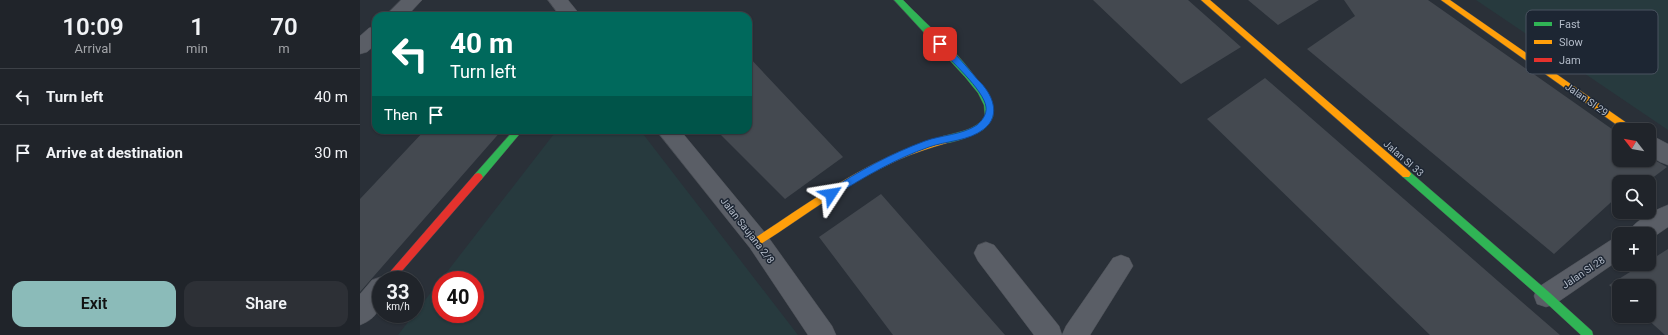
<!DOCTYPE html>
<html lang="en">
<head>
<meta charset="utf-8">
<style>
	body { margin:0; font-family:Roboto,sans-serif; background:#2d3036; color:#f1f3f6; height:100vh; display:flex; flex-direction:column; font-size:15px; white-space:nowrap }
	* { box-sizing:border-box; margin:0 }
	p { font-size:13px; color:#a2a4a8 }
	.icon { flex:none; width:22px; height:22px; fill:none; stroke:currentColor; stroke-width:2; stroke-linecap:round; stroke-linejoin:round }
	.map { position:relative; flex:1; overflow:hidden }
	.panel { display:flex; flex-direction:column; background:#20242a; width:360px }
	.panel>* { flex:none }
	.top-card { position:absolute; left:12px; top:12px; width:380px; height:122px; border-radius:12px; box-shadow:0 1px 3px #0004,0 0 0 1px #3d4147; background:#00695c; color:#fff; overflow:hidden }
	.needle { width:26px; rotate:301deg }
	.buttons { position:absolute; left:1252px; top:123px; display:grid; gap:8px }
	.buttons a { display:grid; place-items:center; width:44px; height:44px; border-radius:8px; background:#20242a; box-shadow:0 1px 3px #0004,0 0 0 1px #3d4147; font-size:20px }
	.speed { position:absolute; left:12px; top:271px; display:flex; gap:8px; font-size:20px; font-weight:700; text-align:center }
	.speed>* { display:grid; place-content:center; width:52px; height:52px; border-radius:50%; background:#20242a; box-shadow:0 1px 3px #0004,0 0 0 1px #3d4147; line-height:1 }
	.speed small { font-size:10px; font-weight:400 }
	.speed .limit { border:6px solid #d22; background:#fff; color:#111 }
	.pin { position:absolute; display:grid; place-items:center; width:34px; height:34px; color:#fff; margin:-17px; border-radius:8px; box-shadow:0 2px 6px #0006 }
	.me { position:absolute; width:44px; margin:-22px; rotate:57deg; stroke-linejoin:round; filter:drop-shadow(0 0 3px #0008) }
	.turn { display:flex; align-items:center; gap:14px; height:84px; padding:0 12px; font-size:18px }
	.turn .icon { width:52px; height:52px; stroke-width:2.5 }
	.turn b { display:block; font-size:28px; line-height:34px }
	.then { display:flex; align-items:center; height:38px; padding:0 12px; background:#0003; gap:8px; font-size:15px }
	.eta { display:flex; justify-content:space-evenly; align-items:center; height:68px; text-align:center }
	.eta b { font-size:24px; font-weight:600; line-height:28px }
	.primary-button { display:flex; gap:8px; margin-top:auto; padding:8px 12px }
	.primary-button a { flex:1; height:46px; border-radius:12px; background:#8bbbb9; color:#111; font-size:16px; font-weight:600; line-height:46px; text-align:center }
	.primary-button a+a { background:#2d3036; color:#f1f3f6 }
	ul { padding:0; list-style:none }
	li { display:flex; align-items:center; gap:12px; height:56px; padding:0 12px; border-top:1px solid #3d4147 }
	li div { flex:1 }
	li b { display:block; font-size:15px }
	li em { font-style:normal }
	main { display:flex; flex:1; min-height:0 }
	.map>svg:first-child { display:block }
	.green { fill:#273a3e; fill-rule:evenodd }
	.building { fill:#444950 }
	.lines { fill:none; stroke-linecap:round; stroke-linejoin:round }
	.street-casing { stroke:#484c53; stroke-width:1 }
	.fast-casing { stroke:#484c53; stroke-width:1 }
	.slow-casing { stroke:#484c53; stroke-width:1 }
	.jam-casing { stroke:#484c53; stroke-width:1 }
	.street { fill:#5a5e66; fill-rule:evenodd }
	.fast { fill:#30b455; fill-rule:evenodd }
	.slow { fill:#ff9f0a; fill-rule:evenodd }
	.jam { fill:#e5322d; fill-rule:evenodd }
	.route { fill:#1a73e8; stroke:#114b97 }
	.labels { text-anchor:middle; stroke-width:3; stroke-linejoin:round; paint-order:stroke }
	.street-label { font-size:10px; fill:#b4bcc9; stroke:#1d2633 }
	.key { fill:#1d2633; stroke:#4a5360; stroke-width:1 }
	.key-label { font-size:11px; fill:#b4bcc9 }
</style>
</head>
<body>
<main>
<section class="panel">
<div class="eta">
<div><b>10:09</b><p>Arrival</p></div>
<div><b>1</b><p>min</p></div>
<div><b>70</b><p>m</p></div>
</div>
<ul>
<li><svg class="icon" aria-label="left" viewBox="0 0 24 24"><path d="M17 20v-9H6M10 6l-5 5 5 5"/></svg><div><b>Turn left</b></div><em>40 m</em></li>
<li><svg class="icon" aria-label="arrive" viewBox="0 0 24 24"><path d="M6 21V4h12l-3 4 3 4H6"/></svg><div><b>Arrive at destination</b></div><em>30 m</em></li>
</ul>
<div class="primary-button"><a>Exit</a><a>Share</a></div>
</section>
<div class="map">
<svg width="1308" height="335" viewBox="0 0 1308 335">
	<rect width="100%" height="100%" fill="#2a3038"/>
	<!-- green -->
	<path class="green" d="M 1116,0 L 1308,0 L 1308,130 Z
		M 197,130 L 280,130 L 438,335 L 38,335 ZM 81,280 L 115,280 L 115,314 L 81,314 Z"/>
	<!-- building -->
	<path class="building" d="M 733,0 L 828,0 L 881,47 L 821,84 Z
		M 888,0 L 959,0 L 918,25 Z
		M 984,0 L 1068,0 L 1259,134 L 1259,160 L 1289,160 L 1289,157 L 1307,167 L 1287,182 L 1259,182 L 1259,195 L 1194,254 L 947,49 L 995,16 Z
		M 388,56 L 483,157 L 425,199 L 356,130 L 388,130 Z
		M 905,78 L 1200,335 L 1070,335 L 847,119 Z
		M 65,130 L 142,130 L 0,292 L 0,199 Z
		M 521,194 L 645,335 L 533,335 L 459,237 Z
		M 1308,249 L 1308,335 L 1305,335 L 1284,316 L 1289,316 L 1289,286 L 1259,286 L 1259,294 L 1249,285 L 1283,264 L 1289,264 L 1289,261 Z"/>
	<g class="lines">
		<defs>
			<path id="street" d="M 41,0 L 62,0 L 47,16 L 25,16 Z
				M 188,0 L 208,0 L 221,16 L 200,16 Z
				M 16,26 L 16,44 L 7,52 L 0,54 L 0,36 L 9,28 Z
				M 296,130 L 320,130 L 406,234 L 472,326 L 476,335 L 448,335 L 390,248 Z
				M 1289,134 L 1308,144 L 1308,165 L 1300,162 L 1289,155 Z
				M 1308,205 L 1308,227 L 1289,240 L 1289,234 L 1267,234 C 1274,221 1294,210 1308,205 Z
				M 1259,236 L 1259,260 L 1195,304 L 1186,307 L 1177,304 L 1174,296 L 1177,288 L 1251,240 Z
				M 626,242 L 634,245 L 699,326 L 702,335 L 706,326 L 753,258 L 761,255 L 769,258 L 773,266 L 730,335 L 674,335 L 618,261 L 614,253 L 618,245 Z
				M 21,277 L 30,280 L 21,280 C 21,302 23,316 0,325 L 0,294 L 12,280 Z"/>
			<path id="fast" d="M 534,0 L 543,0 C 569,27 630,79 633,116 C 631,121 628,125 624,129 C 616,135 589,145 581,143 L 580,140 L 581,137 C 596,132 616,131 625,116 L 624,105 L 618,93 L 605,77 Z
				M 154,130 L 163,130 L 121,180 L 115,180 L 113,177 L 115,174 Z
				M 1046,170 L 1049,171 L 1190,293 L 1232,331 L 1233,335 L 1221,335 L 1182,299 L 1043,177 L 1041,174 L 1043,171 Z"/>
			<path id="slow" d="M 841,0 L 850,0 L 1049,171 L 1051,174 L 1049,177 L 1043,177 Z
				M 1081,0 L 1090,0 L 1274,128 L 1275,130 L 1264,130 Z
				M 584,136 L 587,137 L 588,140 L 587,143 C 570,148 554,153 538,160 C 489,182 446,215 401,244 L 398,245 L 395,244 L 393,241 L 395,238 C 439,209 482,178 530,156 C 547,148 566,142 584,136 Z"/>
			<path id="jam" d="M 118,173 L 121,174 L 123,177 L 121,180 L 34,280 L 23,280 L 115,174 Z"/>
		</defs>
		<!-- street casing -->
		<use href="#street" class="street-casing"/>
		<!-- fast casing -->
		<use href="#fast" class="fast-casing"/>
		<!-- slow casing -->
		<use href="#slow" class="slow-casing"/>
		<!-- jam casing -->
		<use href="#jam" class="jam-casing"/>
		<!-- street -->
		<use href="#street" class="street"/>
		<!-- fast -->
		<use href="#fast" class="fast"/>
		<!-- slow -->
		<use href="#slow" class="slow"/>
		<!-- jam -->
		<use href="#jam" class="jam"/>
	</g>
	<!-- route -->
	<path class="route" d="M 580,41 C 588,44 611,72 618,80 C 632,93 642,115 624,129 C 609,141 586,141 569,147 C 535,159 504,177 474,196 L 468,196 L 468,191 C 499,171 530,154 565,141 C 581,135 602,135 617,125 C 622,121 627,114 626,107 C 624,90 589,59 577,46 L 577,42 Z"/>
	<g class="labels">
		<!-- street labels -->
		<g class="street-label">
			<text transform="translate(1227 99) rotate(35)" y="4">Jalan SI 29</text>
			<text transform="translate(1044 158) rotate(41)" y="4">Jalan SI 33</text>
			<text transform="translate(388 230) rotate(52)" y="4">Jalan Saujana 2/8</text>
			<text transform="translate(1223 272) rotate(-34)" y="4">Jalan SI 28</text>
		</g>
	</g>
	<!-- legend -->
	<rect x="1166" y="10" width="132" height="64" rx="6" class="key"/>
	<rect x="1174" y="22" width="18" height="4" fill="#30b455"/>
	<rect x="1174" y="40" width="18" height="4" fill="#ff9f0a"/>
	<rect x="1174" y="58" width="18" height="4" fill="#e5322d"/>
	<g class="key-label">
		<text x="1199" y="28">Fast</text>
		<text x="1199" y="46">Slow</text>
		<text x="1199" y="64">Jam</text>
	</g>
</svg>
<div class="buttons">
<a><svg class="needle" viewBox="-14 -14 28 28"><path d="M0-13l5 13h-10z" fill="#e53935"/><path d="M0 13l5-13h-10z" fill="#a2a4a8"/></svg></a>
<a><svg class="icon" aria-label="search" viewBox="0 0 24 24"><circle cx="10" cy="10" r="6"/><path d="M15 15l6 6"/></svg></a>
<a>+</a>
<a>−</a>
</div>
<div class="speed"><div>33<small>km/h</small></div><div class="limit">40</div></div>
<div class="pin" style="left:580px;top:44px;background:#d93025"><svg class="icon" aria-label="arrive" viewBox="0 0 24 24"><path d="M6 21V4h12l-3 4 3 4H6"/></svg></div>
<svg class="me" style="left:471px;top:194px" viewBox="-20 -20 40 40"><path d="M0-17L14 15 0 8-14 15z" fill="#1a73e8" stroke="#fff" stroke-width="4"/></svg>
<div class="top-card">
<div class="turn"><svg class="icon" aria-label="left" viewBox="0 0 24 24"><path d="M17 20v-9H6M10 6l-5 5 5 5"/></svg><div><b>40 m</b>Turn left</div></div>
<div class="then">Then<svg class="icon" aria-label="arrive" viewBox="0 0 24 24"><path d="M6 21V4h12l-3 4 3 4H6"/></svg></div>
</div>
</div>
</main>
</body>
</html>
